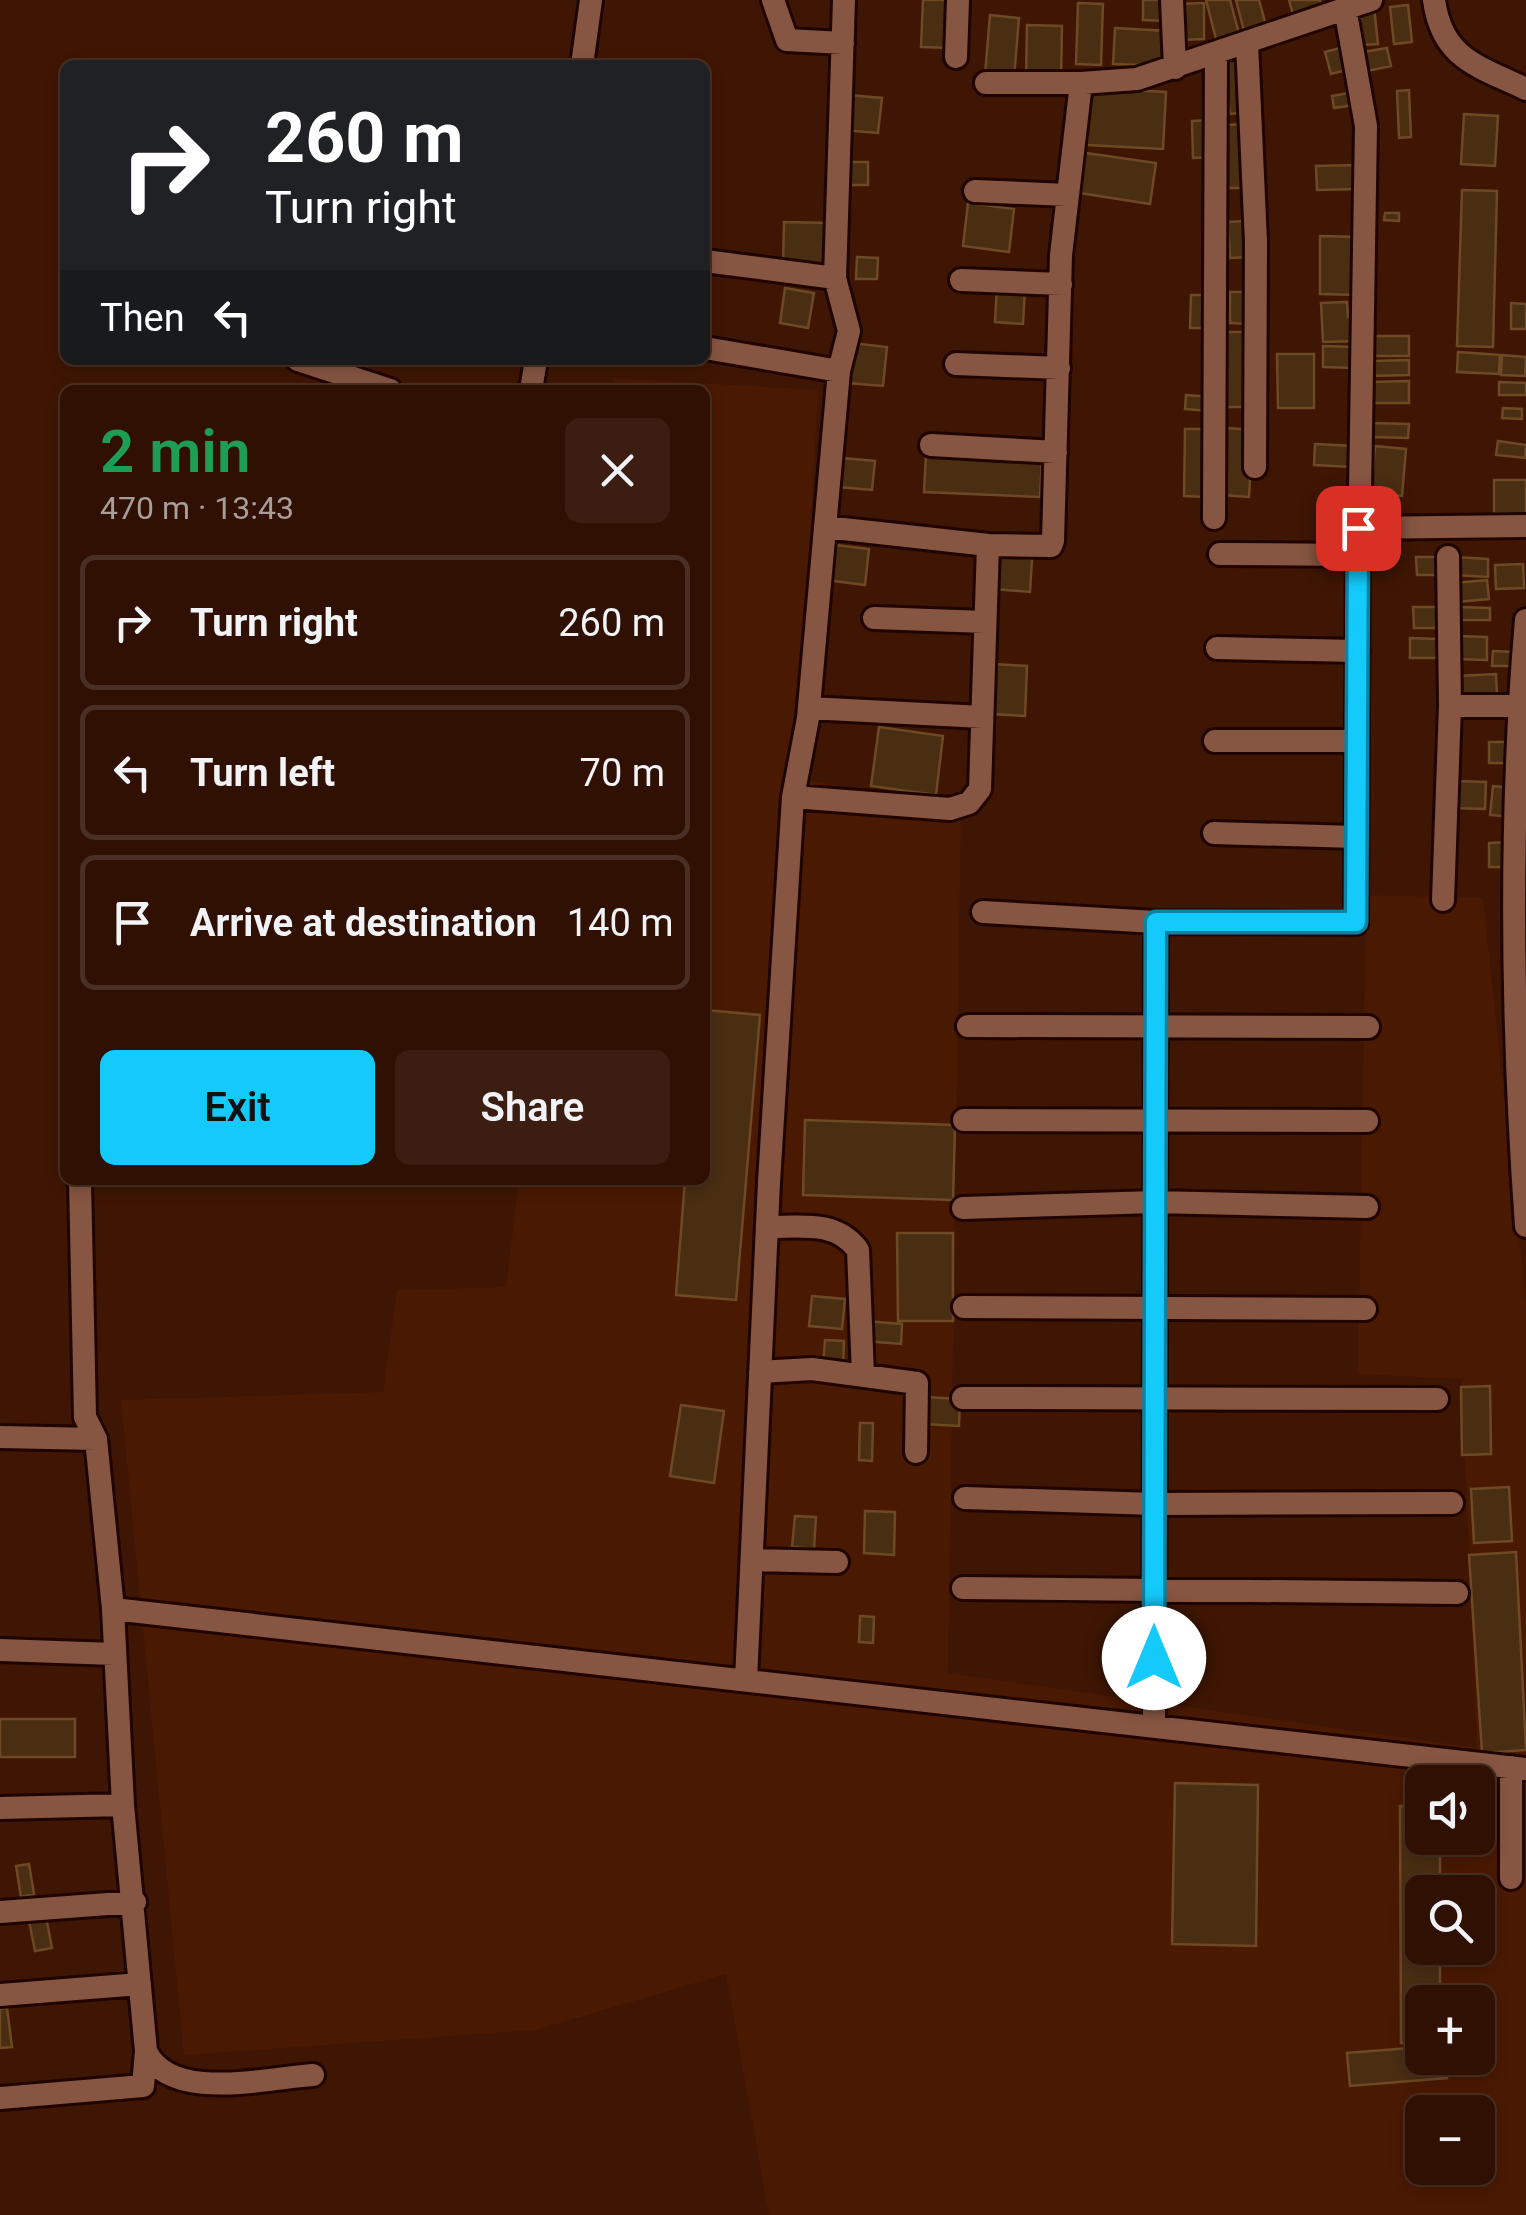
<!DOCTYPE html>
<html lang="en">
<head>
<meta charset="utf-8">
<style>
	body { margin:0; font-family:Roboto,sans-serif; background:#3b1e11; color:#f1f3f6; height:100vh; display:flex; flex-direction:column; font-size:38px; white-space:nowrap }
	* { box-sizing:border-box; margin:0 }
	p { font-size:32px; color:#a79d99 }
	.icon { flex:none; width:55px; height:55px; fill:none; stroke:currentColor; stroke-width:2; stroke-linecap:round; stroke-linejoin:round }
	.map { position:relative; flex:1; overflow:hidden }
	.details { position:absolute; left:60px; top:385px; width:650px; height:800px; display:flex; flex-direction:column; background:#2f1002; border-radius:15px; box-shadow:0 5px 15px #0003,0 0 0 2px #4a3024 }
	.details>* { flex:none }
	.top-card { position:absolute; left:60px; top:60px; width:650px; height:305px; border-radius:15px; box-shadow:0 5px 15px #0003,0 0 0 2px #4a3024; background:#202124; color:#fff; overflow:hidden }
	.tools { position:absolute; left:1405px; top:1765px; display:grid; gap:20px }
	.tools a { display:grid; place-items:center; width:90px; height:90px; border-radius:15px; background:#2f1002; box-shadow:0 5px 15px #0003,0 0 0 2px #4a3024; font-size:50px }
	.pin { position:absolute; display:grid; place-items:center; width:85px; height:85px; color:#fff; margin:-42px; border-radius:20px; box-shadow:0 5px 15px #0006 }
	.me { position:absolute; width:110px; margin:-55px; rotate:0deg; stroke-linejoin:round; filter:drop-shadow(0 0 8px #0008) }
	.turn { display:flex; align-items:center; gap:35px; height:210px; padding:0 40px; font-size:45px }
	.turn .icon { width:130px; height:130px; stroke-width:2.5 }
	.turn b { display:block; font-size:70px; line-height:85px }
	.then { display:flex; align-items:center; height:95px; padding:0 40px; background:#0003; gap:20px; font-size:38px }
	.round { display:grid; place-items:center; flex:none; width:105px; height:105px; border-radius:15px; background:#3b1e11 }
	.head { display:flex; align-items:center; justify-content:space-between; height:170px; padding:0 40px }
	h1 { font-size:60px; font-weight:600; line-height:75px; color:#1e9e55 }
	.primary-button { display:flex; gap:20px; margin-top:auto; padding:20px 40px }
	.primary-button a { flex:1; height:115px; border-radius:15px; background:#13cafb; color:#111; font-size:40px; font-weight:600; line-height:115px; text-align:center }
	.primary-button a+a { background:#3b1e11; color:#f1f3f6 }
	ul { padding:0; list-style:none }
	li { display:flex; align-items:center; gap:30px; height:135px; margin:0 20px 15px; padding:0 20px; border:5px solid #4a3024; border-radius:15px }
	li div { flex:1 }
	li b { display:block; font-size:38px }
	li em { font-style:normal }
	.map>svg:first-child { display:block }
	.built { fill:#4a1902; fill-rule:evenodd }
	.building { fill:#492e12; stroke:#6d4925; stroke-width:2.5 }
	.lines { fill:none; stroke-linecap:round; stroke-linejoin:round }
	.minor-casing { stroke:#200400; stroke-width:28 }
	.minor { stroke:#865642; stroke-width:22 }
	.route-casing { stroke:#0c83a3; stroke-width:25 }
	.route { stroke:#13cafb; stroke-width:18 }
</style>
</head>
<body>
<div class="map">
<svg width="1526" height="2215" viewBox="0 0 1526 2215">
	<rect width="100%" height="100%" fill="#3f1603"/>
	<!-- built -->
	<path class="built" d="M 614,378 L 818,390 L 798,778 L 961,812 L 948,1673 L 1477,1748 L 1462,1379 L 1358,1374 L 1366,895 L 1483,898 L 1526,1303 L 1526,2215 L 769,2215 L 726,1974 L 536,2030 L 184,2055 L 121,1400 L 383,1392 L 397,1290 L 506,1287 L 519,1180 L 705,1180 L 705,390 L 613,390 ZM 1422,1782 L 1478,1782 L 1478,1838 L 1422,1838 ZM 1422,1892 L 1478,1892 L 1478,1948 L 1422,1948 ZM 1422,2002 L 1478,2002 L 1478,2058 L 1422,2058 ZM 1422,2112 L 1478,2112 L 1478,2168 L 1422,2168 Z"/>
	<!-- building -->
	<path class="building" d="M 923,0 L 955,0 L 953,48 L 921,47 Z
		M 1143,0 L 1167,0 L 1166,21 L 1143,20 Z
		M 1206,0 L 1230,0 L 1240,37 L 1217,43 Z
		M 1236,0 L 1259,0 L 1267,29 L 1245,35 Z
		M 1289,0 L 1320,0 L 1322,7 L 1293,15 Z
		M 1078,3 L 1103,4 L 1101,65 L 1076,64 Z
		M 1204,3 L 1204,39 L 1179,40 L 1178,4 Z
		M 1408,5 L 1412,42 L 1394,44 L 1390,7 Z
		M 1374,7 L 1378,44 L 1363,45 L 1359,9 Z
		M 990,15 L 1019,18 L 1014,78 L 985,75 Z
		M 1027,25 L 1062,26 L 1061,79 L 1026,78 Z
		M 1115,28 L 1168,31 L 1167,66 L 1113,64 Z
		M 1344,47 L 1350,69 L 1331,74 L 1325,52 Z
		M 1387,48 L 1391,66 L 1367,71 L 1363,52 Z
		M 1243,56 L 1250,112 L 1230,114 L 1222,58 Z
		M 1090,88 L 1166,92 L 1163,149 L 1087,145 Z
		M 1409,90 L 1411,137 L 1399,138 L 1397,91 Z
		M 1359,91 L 1361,104 L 1334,108 L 1332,96 Z
		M 848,95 L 882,98 L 878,133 L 844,130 Z
		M 1464,114 L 1498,116 L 1495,166 L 1461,164 Z
		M 1211,120 L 1212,157 L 1193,158 L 1192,121 Z
		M 1245,124 L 1247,188 L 1227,188 L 1226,125 Z
		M 1079,152 L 1156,163 L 1150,204 L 1073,192 Z
		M 847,162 L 868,162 L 868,185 L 847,185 Z
		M 1355,165 L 1356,189 L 1317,190 L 1316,166 Z
		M 1462,190 L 1497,191 L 1493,347 L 1457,346 Z
		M 968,203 L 1014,209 L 1009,252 L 963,246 Z
		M 1385,213 L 1399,213 L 1399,221 L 1384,220 Z
		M 1247,221 L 1249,257 L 1230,258 L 1228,222 Z
		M 784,222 L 831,223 L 830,268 L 783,267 Z
		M 1320,236 L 1359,237 L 1359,295 L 1320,294 Z
		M 857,257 L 878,258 L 877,279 L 856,279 Z
		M 997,286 L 1025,288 L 1023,324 L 995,322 Z
		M 785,288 L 814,293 L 808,328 L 780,323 Z
		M 1230,292 L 1251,292 L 1251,324 L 1230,323 Z
		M 1191,295 L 1207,295 L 1206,328 L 1190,328 Z
		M 1347,302 L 1348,317 L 1362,316 L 1363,341 L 1323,342 L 1321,303 Z
		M 1511,303 L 1526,304 L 1526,329 L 1511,329 Z
		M 1224,332 L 1246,332 L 1246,407 L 1224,407 Z
		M 1372,336 L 1409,336 L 1409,356 L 1372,356 Z
		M 852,343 L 887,347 L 883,386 L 848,383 Z
		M 1323,346 L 1356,347 L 1355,368 L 1323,367 Z
		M 1458,352 L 1500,355 L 1499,374 L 1457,372 Z
		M 1277,354 L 1314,354 L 1314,408 L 1278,408 Z
		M 1502,355 L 1526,357 L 1525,376 L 1501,375 Z
		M 1409,360 L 1409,375 L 1370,376 L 1370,361 Z
		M 1409,381 L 1409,403 L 1370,403 L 1370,382 Z
		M 1499,382 L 1526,383 L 1526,395 L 1499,395 Z
		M 1186,395 L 1211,397 L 1210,411 L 1185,409 Z
		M 1503,408 L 1522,409 L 1522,419 L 1502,418 Z
		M 1372,423 L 1409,424 L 1408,438 L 1371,437 Z
		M 1227,428 L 1253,430 L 1249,497 L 1223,495 Z
		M 1185,429 L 1207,429 L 1206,497 L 1184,496 Z
		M 1498,441 L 1526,445 L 1525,458 L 1496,455 Z
		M 1315,444 L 1354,446 L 1353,467 L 1314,465 Z
		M 1375,446 L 1406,449 L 1402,496 L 1371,493 Z
		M 926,455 L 1042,460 L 1040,497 L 924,492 Z
		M 842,458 L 875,461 L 872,490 L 839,487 Z
		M 1494,480 L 1526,480 L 1526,514 L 1494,513 Z
		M 836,545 L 869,549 L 865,585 L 833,581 Z
		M 996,555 L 1032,559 L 1030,592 L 994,589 Z
		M 1416,557 L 1442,557 L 1442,575 L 1417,575 Z
		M 1455,557 L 1488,559 L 1488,577 L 1454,575 Z
		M 1523,564 L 1524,588 L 1496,589 L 1495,565 Z
		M 1487,580 L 1489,599 L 1457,602 L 1455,583 Z
		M 1413,607 L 1436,607 L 1437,628 L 1414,628 Z
		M 1457,607 L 1490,608 L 1490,620 L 1457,620 Z
		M 1456,636 L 1487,637 L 1487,660 L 1455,659 Z
		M 1410,638 L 1438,639 L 1437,658 L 1410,658 Z
		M 1493,651 L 1515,652 L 1515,666 L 1492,666 Z
		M 994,664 L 1027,666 L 1025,716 L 991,714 Z
		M 1496,674 L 1497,696 L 1459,698 L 1458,676 Z
		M 879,727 L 943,736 L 936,795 L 871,786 Z
		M 1489,742 L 1506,742 L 1506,763 L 1489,763 Z
		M 1454,781 L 1486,782 L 1485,809 L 1452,808 Z
		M 1493,786 L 1513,788 L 1510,817 L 1490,815 Z
		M 1508,842 L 1508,867 L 1489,867 L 1489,843 Z
		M 705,1010 L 760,1015 L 736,1300 L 676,1295 L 685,1180 L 705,1180 Z
		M 805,1120 L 955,1125 L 953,1200 L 803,1195 Z
		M 897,1233 L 953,1233 L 953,1321 L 898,1321 Z
		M 812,1296 L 845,1299 L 842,1329 L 809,1326 Z
		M 865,1321 L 902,1324 L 901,1344 L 864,1341 Z
		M 825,1340 L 844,1341 L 843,1367 L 823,1366 Z
		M 1490,1386 L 1491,1454 L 1462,1455 L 1461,1387 Z
		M 925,1397 L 960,1399 L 959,1426 L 924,1424 Z
		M 681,1405 L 724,1411 L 714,1483 L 670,1476 Z
		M 860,1423 L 873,1423 L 872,1461 L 859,1460 Z
		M 1509,1487 L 1512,1541 L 1474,1543 L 1471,1489 Z
		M 865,1511 L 895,1512 L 894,1555 L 864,1553 Z
		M 795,1516 L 816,1517 L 814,1549 L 792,1547 Z
		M 1516,1552 L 1526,1750 L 1482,1753 L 1469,1555 Z
		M 860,1616 L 874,1617 L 873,1643 L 859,1642 Z
		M 0,1719 L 75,1719 L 75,1757 L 0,1757 Z
		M 1175,1783 L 1258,1785 L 1256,1946 L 1172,1944 Z
		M 1400,1806 L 1422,1806 L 1422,1838 L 1440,1838 L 1440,1892 L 1422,1892 L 1422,1948 L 1440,1948 L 1440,2002 L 1422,2002 L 1422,2043 L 1401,2043 Z
		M 29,1864 L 34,1894 L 21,1897 L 16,1866 Z
		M 45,1912 L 52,1948 L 35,1951 L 28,1916 Z
		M 7,2008 L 12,2047 L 0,2048 L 0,2009 Z
		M 1422,2047 L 1422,2058 L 1445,2058 L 1447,2078 L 1350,2086 L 1347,2053 Z"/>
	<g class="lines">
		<defs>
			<path id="minor" d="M 773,0 L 787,40 L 843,43
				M 1172,0 L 1175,68
				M 1434,0 C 1442,59 1478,66 1526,89
				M 1345,8 L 1366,126 L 1360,492
				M 1247,43 L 1256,242 L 1255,467
				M 956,57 L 958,0
				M 582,65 L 591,0
				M 986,83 L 1081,83
				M 975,191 L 1067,195
				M 705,261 L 835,278
				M 961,280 L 1061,284
				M 705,348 L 839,371
				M 298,360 L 390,390
				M 956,364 L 1059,368
				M 531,390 L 536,360
				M 931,445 L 1056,452
				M 1214,518 L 1216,54
				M 825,527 L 988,545
				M 1220,554 L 1359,555
				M 874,618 L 985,622
				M 1526,620 C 1509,816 1512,1030 1526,1226
				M 1217,648 L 1358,651
				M 1450,706 L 1526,706
				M 809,708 L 982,717
				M 1215,741 L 1357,741
				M 793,797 L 808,718 L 839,371 L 849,331 L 835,278 L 844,0
				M 1214,833 L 1356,837
				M 1443,900 L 1450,706 L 1448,557
				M 983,912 L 1156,922 L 1356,923 L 1358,528 L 1526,526
				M 968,1026 L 1368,1027
				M 964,1120 L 1367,1121
				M 80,1180 L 85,1417 L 96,1439 L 113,1609 L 1526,1769
				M 963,1208 L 1155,1202 L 1367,1207
				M 767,1227 C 801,1227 836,1220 858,1250 L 863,1375
				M 964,1307 L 1365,1309
				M 760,1372 L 812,1369 L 917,1383 L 916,1452
				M 963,1398 L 1437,1399
				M 0,1437 L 96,1439
				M 965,1498 L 1155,1504 L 1452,1503
				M 752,1560 L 837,1562
				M 963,1588 L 1457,1593
				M 0,1650 L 114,1654
				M 746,1680 L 769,1182 L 793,797 L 950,809 L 969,803 L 980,789 L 988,545 L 1051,546 L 1053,541 L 1061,255 L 1081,83 L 1137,79 L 1371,0
				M 1154,1726 L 1156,922
				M 0,1808 L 123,1805
				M 1511,1878 L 1511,1767
				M 0,1912 L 135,1902
				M 0,1995 L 140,1984
				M 146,2051 C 170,2103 266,2078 313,2075
				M 0,2098 L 143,2086 L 146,2051 L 123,1805 L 113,1609"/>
		</defs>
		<!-- minor casing -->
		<use href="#minor" class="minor-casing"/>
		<!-- minor -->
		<use href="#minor" class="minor"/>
	</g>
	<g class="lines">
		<defs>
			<path id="route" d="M 1154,1658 L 1156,922 L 1356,922 L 1358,528"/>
		</defs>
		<!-- route casing -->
		<use href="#route" class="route-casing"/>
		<!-- route -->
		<use href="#route" class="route"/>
	</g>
</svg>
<div class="tools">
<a><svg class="icon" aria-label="sound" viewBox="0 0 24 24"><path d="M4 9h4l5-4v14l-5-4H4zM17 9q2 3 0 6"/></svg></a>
<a><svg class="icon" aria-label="search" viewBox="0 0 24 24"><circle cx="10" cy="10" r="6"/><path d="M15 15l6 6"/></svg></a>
<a>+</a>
<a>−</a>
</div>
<div class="pin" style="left:1358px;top:528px;background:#d93025"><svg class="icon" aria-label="arrive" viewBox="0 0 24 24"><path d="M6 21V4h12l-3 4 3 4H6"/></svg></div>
<svg class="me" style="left:1154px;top:1658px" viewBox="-20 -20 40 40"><circle r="19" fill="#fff"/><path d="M0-13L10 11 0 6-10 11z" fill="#13cafb"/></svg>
<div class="top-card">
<div class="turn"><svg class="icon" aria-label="right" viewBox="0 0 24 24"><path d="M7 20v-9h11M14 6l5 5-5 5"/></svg><div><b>260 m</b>Turn right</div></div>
<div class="then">Then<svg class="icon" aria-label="left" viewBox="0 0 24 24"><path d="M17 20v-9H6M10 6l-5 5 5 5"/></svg></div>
</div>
<section class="details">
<div class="head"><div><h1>2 min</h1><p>470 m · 13:43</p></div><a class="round"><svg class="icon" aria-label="close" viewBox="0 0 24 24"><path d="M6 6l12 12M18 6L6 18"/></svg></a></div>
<ul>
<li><svg class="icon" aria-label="right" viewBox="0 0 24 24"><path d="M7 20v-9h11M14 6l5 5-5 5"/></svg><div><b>Turn right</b></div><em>260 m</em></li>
<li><svg class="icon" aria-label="left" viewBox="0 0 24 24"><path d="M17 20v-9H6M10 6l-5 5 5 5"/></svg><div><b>Turn left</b></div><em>70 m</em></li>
<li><svg class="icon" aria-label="arrive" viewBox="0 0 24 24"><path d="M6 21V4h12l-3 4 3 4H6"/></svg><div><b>Arrive at destination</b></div><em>140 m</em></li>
</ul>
<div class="primary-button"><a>Exit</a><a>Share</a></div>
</section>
</div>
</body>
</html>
